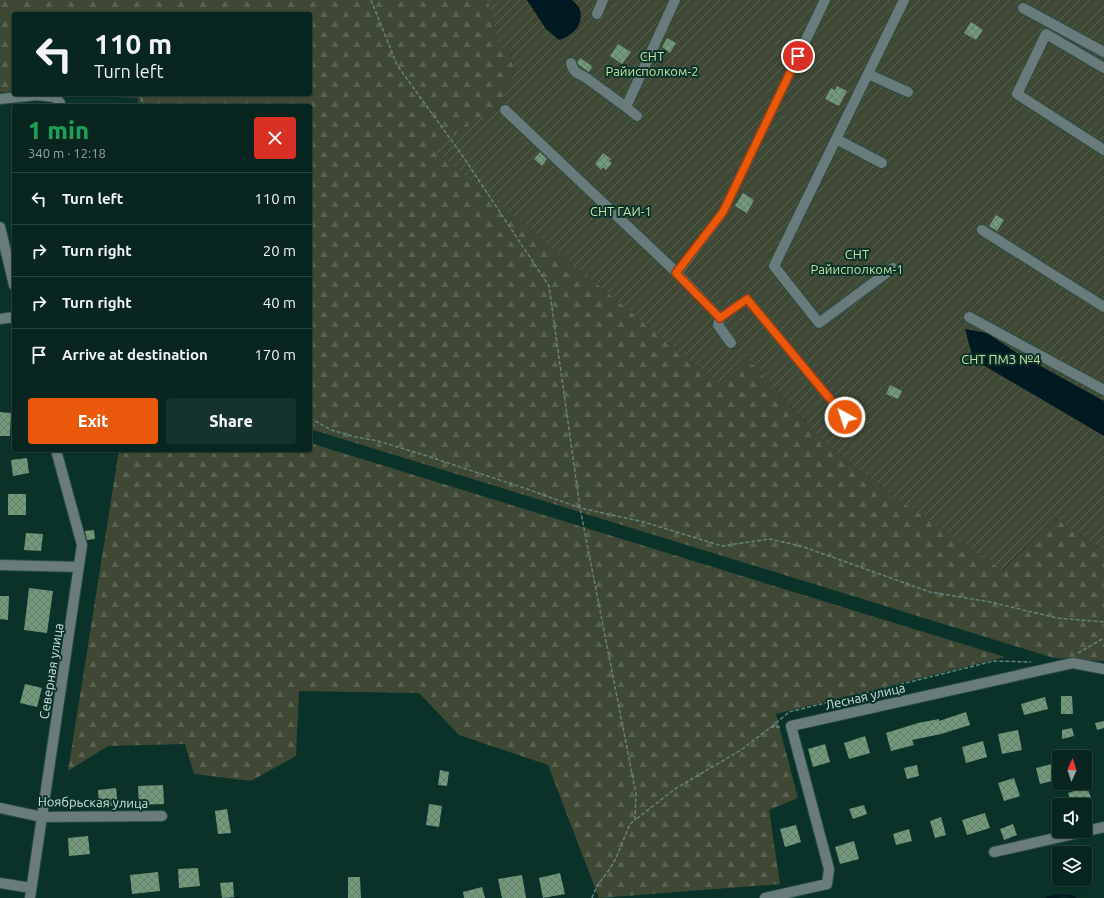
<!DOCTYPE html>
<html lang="en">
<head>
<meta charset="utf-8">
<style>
	body { margin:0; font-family:Ubuntu,sans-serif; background:#16322c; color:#f1f3f6; height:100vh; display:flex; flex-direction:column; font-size:15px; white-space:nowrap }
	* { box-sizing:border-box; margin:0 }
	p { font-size:13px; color:#98a5a4 }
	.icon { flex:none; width:22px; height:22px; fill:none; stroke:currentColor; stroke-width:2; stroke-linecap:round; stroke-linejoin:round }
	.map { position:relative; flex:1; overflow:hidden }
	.side { position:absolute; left:12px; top:104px; width:300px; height:348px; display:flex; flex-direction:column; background:#08261f; border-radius:4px; box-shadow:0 1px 3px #0004,0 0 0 1px #29433d }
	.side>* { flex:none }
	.hud { position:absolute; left:12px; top:12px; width:300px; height:84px; border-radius:4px; box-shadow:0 1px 3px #0004,0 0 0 1px #29433d; background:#08261f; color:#f1f3f6; overflow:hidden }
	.needle { width:26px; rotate:3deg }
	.controls { position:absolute; left:1052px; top:750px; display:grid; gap:8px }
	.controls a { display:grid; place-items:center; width:40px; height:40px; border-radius:4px; background:#08261f; box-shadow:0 1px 3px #0004,0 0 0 1px #29433d; font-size:20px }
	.pin { position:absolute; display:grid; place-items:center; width:34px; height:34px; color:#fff; margin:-17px; border:2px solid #fff; border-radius:50%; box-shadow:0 1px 4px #0007 }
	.me { position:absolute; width:44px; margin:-22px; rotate:320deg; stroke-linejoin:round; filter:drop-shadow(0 0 3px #0008) }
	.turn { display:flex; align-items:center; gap:14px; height:84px; padding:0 16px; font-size:18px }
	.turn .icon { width:52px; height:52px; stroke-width:2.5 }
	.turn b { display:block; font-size:28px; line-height:34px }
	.round { display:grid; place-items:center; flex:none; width:42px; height:42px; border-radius:4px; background:#16322c }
	.overview { display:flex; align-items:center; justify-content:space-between; height:68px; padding:0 16px }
	h1 { font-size:24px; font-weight:800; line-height:30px; color:#1e9e55 }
	.primary-button { display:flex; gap:8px; margin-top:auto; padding:8px 16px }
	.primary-button a { flex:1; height:46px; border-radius:4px; background:#ea580c; color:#fff; font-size:16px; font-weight:800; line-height:46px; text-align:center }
	.primary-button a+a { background:#16322c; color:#f1f3f6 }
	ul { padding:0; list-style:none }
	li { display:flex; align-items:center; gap:12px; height:52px; padding:0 16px; border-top:1px solid #29433d }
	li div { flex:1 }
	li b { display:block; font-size:15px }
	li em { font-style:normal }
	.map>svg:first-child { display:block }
	.forest { fill:url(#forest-firs) }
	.garden { fill:url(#garden-furrows) }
	.water { fill:#011921 }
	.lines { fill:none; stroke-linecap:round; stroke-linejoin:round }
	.stream { stroke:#011921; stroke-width:3 }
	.building { fill:url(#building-cross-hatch) }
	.minor-casing { stroke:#294e45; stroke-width:12 }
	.path { stroke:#63837b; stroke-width:1.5; stroke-dasharray:4 2; stroke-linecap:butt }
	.minor { stroke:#697b7b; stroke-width:10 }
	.route-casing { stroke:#983908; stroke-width:10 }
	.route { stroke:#ea580c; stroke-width:7 }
	.labels { text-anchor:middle; stroke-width:4; stroke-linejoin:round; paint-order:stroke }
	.park-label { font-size:13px; fill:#c6e2a3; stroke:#0a3229 }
	.street-label { font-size:13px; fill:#cde2db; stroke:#0a3229 }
</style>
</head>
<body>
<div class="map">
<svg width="1104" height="898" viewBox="0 0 1104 898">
	<defs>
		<pattern id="forest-firs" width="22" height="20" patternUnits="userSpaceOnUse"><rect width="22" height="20" fill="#3f4834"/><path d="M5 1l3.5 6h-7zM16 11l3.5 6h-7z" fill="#5a6251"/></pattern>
		<pattern id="garden-furrows" width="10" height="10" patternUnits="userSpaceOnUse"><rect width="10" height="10" fill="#3f4834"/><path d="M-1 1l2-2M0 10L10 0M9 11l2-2" fill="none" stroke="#5a6251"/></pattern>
		<pattern id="building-cross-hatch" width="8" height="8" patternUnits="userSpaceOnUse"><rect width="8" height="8" fill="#73987b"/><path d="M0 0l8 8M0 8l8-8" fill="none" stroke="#637f6a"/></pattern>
	</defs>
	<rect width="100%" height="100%" fill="#0a3229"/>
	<!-- forest -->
	<path class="forest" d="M 0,0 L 488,0 L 499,47 L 509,48 L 514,71 L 500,106 L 433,149 L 719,384 L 745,356 L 826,444 L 884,489 L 1003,570 L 1054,517 L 1104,551 L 1104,661 L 1054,658 L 310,429 L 310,106 L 139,106 L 138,98 L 38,94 L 310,94 L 310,14 L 14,14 L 14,93 L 0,92 Z
		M 310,443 L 1005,657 L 776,714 L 798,798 L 769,810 L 780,884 L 599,898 L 548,765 L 459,735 L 419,693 L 299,691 L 296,756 L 251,781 L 194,774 L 185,744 L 108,746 L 68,771 L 119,450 L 310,450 Z"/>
	<!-- garden -->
	<path class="garden" d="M 488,0 L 1104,0 L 1104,551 L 1054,517 L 1002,570 L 884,489 L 826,444 L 745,356 L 719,384 L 432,149 L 500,106 L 514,71 L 509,48 L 499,48 Z"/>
	<!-- water -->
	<path class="water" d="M 527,0 L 572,0 C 575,3 579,6 580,10 C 584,26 572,36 559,40 L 546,29 Z
		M 965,329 L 987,333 L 1017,353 L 1104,401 L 1104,436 L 973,359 Z"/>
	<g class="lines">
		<!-- stream -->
		<path class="stream" d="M 1048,898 C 1056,896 1067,894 1074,898"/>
	</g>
	<!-- building -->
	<path class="building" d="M 971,22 L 983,30 L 976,40 L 964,33 Z
		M 667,38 L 676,43 L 670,53 L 662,47 Z
		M 618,44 L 631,52 L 622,64 L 610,56 Z
		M 580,58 L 592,66 L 589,72 L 579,65 L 577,62 Z
		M 837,86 L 847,91 L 839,106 L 825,99 L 831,88 L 835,90 Z
		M 540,152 L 547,159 L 542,166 L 534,159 Z
		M 603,153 L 611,159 L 609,161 L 612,163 L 606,170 L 603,167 L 601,170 L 595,164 Z
		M 743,193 L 754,200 L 747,213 L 735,206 Z
		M 996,215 L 1004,220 L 997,231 L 989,226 Z
		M 890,385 L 902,391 L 898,399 L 886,394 Z
		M 0,412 L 11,413 L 10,436 L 0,436 Z
		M 27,458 L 29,473 L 13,476 L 11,460 Z
		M 8,494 L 26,494 L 26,515 L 8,515 Z
		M 94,530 L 95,539 L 87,540 L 85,531 Z
		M 26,533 L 43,534 L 41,551 L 24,550 Z
		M 29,588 L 53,591 L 47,633 L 24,630 Z
		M 0,596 L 9,596 L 8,620 L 0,619 Z
		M 25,684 L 42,688 L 37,707 L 20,703 Z
		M 1061,696 L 1072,696 L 1073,714 L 1061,714 Z
		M 1045,697 L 1048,709 L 1024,715 L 1021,704 Z
		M 966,712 L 970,725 L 941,734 L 912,740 L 914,745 L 891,751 L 886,733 L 918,723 L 939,719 L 939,721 Z
		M 1104,721 L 1104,728 L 1097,730 L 1095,723 Z
		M 1072,728 L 1074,736 L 1062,739 L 1062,730 Z
		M 1018,730 L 1022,750 L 1002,754 L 998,734 Z
		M 865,736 L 870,753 L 849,759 L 844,743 Z
		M 983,741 L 987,757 L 966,763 L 962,747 Z
		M 825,744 L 830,762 L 813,767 L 808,749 Z
		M 1052,764 L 1056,780 L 1040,784 L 1036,768 Z
		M 917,765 L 919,776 L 907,779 L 904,768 Z
		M 440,770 L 449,772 L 447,786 L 438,785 Z
		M 1014,778 L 1020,796 L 1004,801 L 998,783 Z
		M 163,785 L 164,804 L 139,805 L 138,786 Z
		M 1087,787 L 1092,801 L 1082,805 L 1072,805 L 1068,793 Z
		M 116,788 L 118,805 L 99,807 L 98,790 Z
		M 429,804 L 442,806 L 439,827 L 426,825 Z
		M 864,805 L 867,814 L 853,819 L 849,809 Z
		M 227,809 L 231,833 L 218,834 L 215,811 Z
		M 985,813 L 990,828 L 967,835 L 962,820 Z
		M 941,817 L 946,835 L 935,838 L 930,821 Z
		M 1013,824 L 1017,835 L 1004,840 L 1000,829 Z
		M 796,825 L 801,842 L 785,847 L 780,829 Z
		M 909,829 L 912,841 L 896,845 L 893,834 Z
		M 88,836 L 90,854 L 69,856 L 68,838 Z
		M 854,841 L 859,859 L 840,864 L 835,847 Z
		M 198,868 L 200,886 L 179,888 L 178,869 Z
		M 158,872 L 160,891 L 132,894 L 130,875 Z
		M 560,873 L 565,894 L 543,898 L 539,878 Z
		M 522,875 L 526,898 L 502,898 L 498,879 Z
		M 348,877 L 360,877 L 361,898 L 348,898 Z
		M 233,882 L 234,897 L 222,898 L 220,883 Z
		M 482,887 L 485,898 L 464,898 L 463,892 Z"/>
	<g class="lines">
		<defs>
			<path id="minor" d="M 1023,8 L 1104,52
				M 597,14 L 603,0
				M 571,63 L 573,69 L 577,73 L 585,77 L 626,107 L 675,0
				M 1104,68 L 1046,34 L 1017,94 L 1104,150
				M 868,74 L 908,92
				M 0,99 L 37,95 L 55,97 L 60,103 L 60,106
				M 626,107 L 637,116
				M 505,110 L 677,273 L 720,318 L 718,325 L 731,343
				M 836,139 L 882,163
				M 0,227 L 14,285
				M 982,230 L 1104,307
				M 893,268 L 819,323 L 774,266 L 904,0
				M 677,273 L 723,212 L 825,0
				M 969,317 L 1104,390
				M 720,318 L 747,299 L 845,417
				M 0,319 L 14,317
				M 0,565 L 79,567
				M 0,808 L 42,817 L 162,816
				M 994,852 L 1104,827
				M 0,883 L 31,888
				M 30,898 L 82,545 L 56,450
				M 765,898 L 827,884 L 829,869 L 791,726 L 1073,663 L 1104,669"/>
		</defs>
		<!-- minor casing -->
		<use href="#minor" class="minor-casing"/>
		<!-- path -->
		<path class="path" d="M 371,0 L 397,65 L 462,155 L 549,286 L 580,508 L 636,794 L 635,820 L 675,789 L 741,750 L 771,727 L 781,727
			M 136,94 L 141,97 L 144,106
			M 310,418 L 331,430 L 356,437 L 378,441 L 424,455 L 527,489 L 580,508 L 644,522 L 722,546 L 769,539 L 801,546 L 930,592 L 990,602 L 1057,618 L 1104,622
			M 1078,653 L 1104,638
			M 771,727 L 789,712 L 994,661 L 1031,662
			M 592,898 L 597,886 L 609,870 L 616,858 L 630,824 L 635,820"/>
		<!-- minor -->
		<use href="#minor" class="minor"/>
	</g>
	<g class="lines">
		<defs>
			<path id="route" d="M 798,56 L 723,212 L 676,273 L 720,318 L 747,299 L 845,417"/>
		</defs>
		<!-- route casing -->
		<use href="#route" class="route-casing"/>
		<!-- route -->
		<use href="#route" class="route"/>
	</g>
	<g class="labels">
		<!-- park labels -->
		<g class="park-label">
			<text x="652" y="61">СНТ<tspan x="652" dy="15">Райисполком-2</tspan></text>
			<text x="621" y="216">СНТ ГАИ-1</text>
			<text x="857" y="259">СНТ<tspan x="857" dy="15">Райисполком-1</tspan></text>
			<text x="1001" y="364">СНТ ПМЗ №4</text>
		</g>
		<!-- street labels -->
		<g class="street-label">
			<text transform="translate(51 671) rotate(-81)" y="5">Северная улица</text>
			<text transform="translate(865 696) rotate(-13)" y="5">Лесная улица</text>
			<text transform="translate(93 802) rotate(1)" y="5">Ноябрьская улица</text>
		</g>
	</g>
</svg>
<div class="controls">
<a><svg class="needle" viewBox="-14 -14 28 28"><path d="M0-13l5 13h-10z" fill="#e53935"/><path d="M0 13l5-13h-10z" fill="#98a5a4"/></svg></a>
<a><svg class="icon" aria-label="sound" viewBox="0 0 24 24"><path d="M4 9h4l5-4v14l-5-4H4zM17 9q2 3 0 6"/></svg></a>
<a><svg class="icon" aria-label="layers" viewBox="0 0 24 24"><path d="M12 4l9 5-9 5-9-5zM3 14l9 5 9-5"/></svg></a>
</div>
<div class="pin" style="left:798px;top:56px;background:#d93025"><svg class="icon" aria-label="arrive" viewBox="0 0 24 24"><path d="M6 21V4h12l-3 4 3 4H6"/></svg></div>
<svg class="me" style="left:845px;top:417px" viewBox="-20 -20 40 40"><circle r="17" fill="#ea580c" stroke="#fff" stroke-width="3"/><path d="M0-11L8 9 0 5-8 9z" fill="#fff"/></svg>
<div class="hud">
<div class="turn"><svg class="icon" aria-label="left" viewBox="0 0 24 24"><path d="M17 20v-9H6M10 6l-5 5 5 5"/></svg><div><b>110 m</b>Turn left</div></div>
</div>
<section class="side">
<div class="overview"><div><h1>1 min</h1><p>340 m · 12:18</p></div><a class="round" style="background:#d93025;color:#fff"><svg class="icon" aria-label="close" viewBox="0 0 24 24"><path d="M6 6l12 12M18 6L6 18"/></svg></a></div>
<ul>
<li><svg class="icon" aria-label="left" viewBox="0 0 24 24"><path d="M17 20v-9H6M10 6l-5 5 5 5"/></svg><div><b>Turn left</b></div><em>110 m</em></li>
<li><svg class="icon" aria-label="right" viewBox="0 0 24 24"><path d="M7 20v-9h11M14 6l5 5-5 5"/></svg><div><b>Turn right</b></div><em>20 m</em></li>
<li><svg class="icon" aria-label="right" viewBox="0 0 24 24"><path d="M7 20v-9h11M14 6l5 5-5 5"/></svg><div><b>Turn right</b></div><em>40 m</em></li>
<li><svg class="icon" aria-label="arrive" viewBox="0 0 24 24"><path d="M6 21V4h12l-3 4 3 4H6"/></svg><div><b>Arrive at destination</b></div><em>170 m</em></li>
</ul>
<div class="primary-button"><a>Exit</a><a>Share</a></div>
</section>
</div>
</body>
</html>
